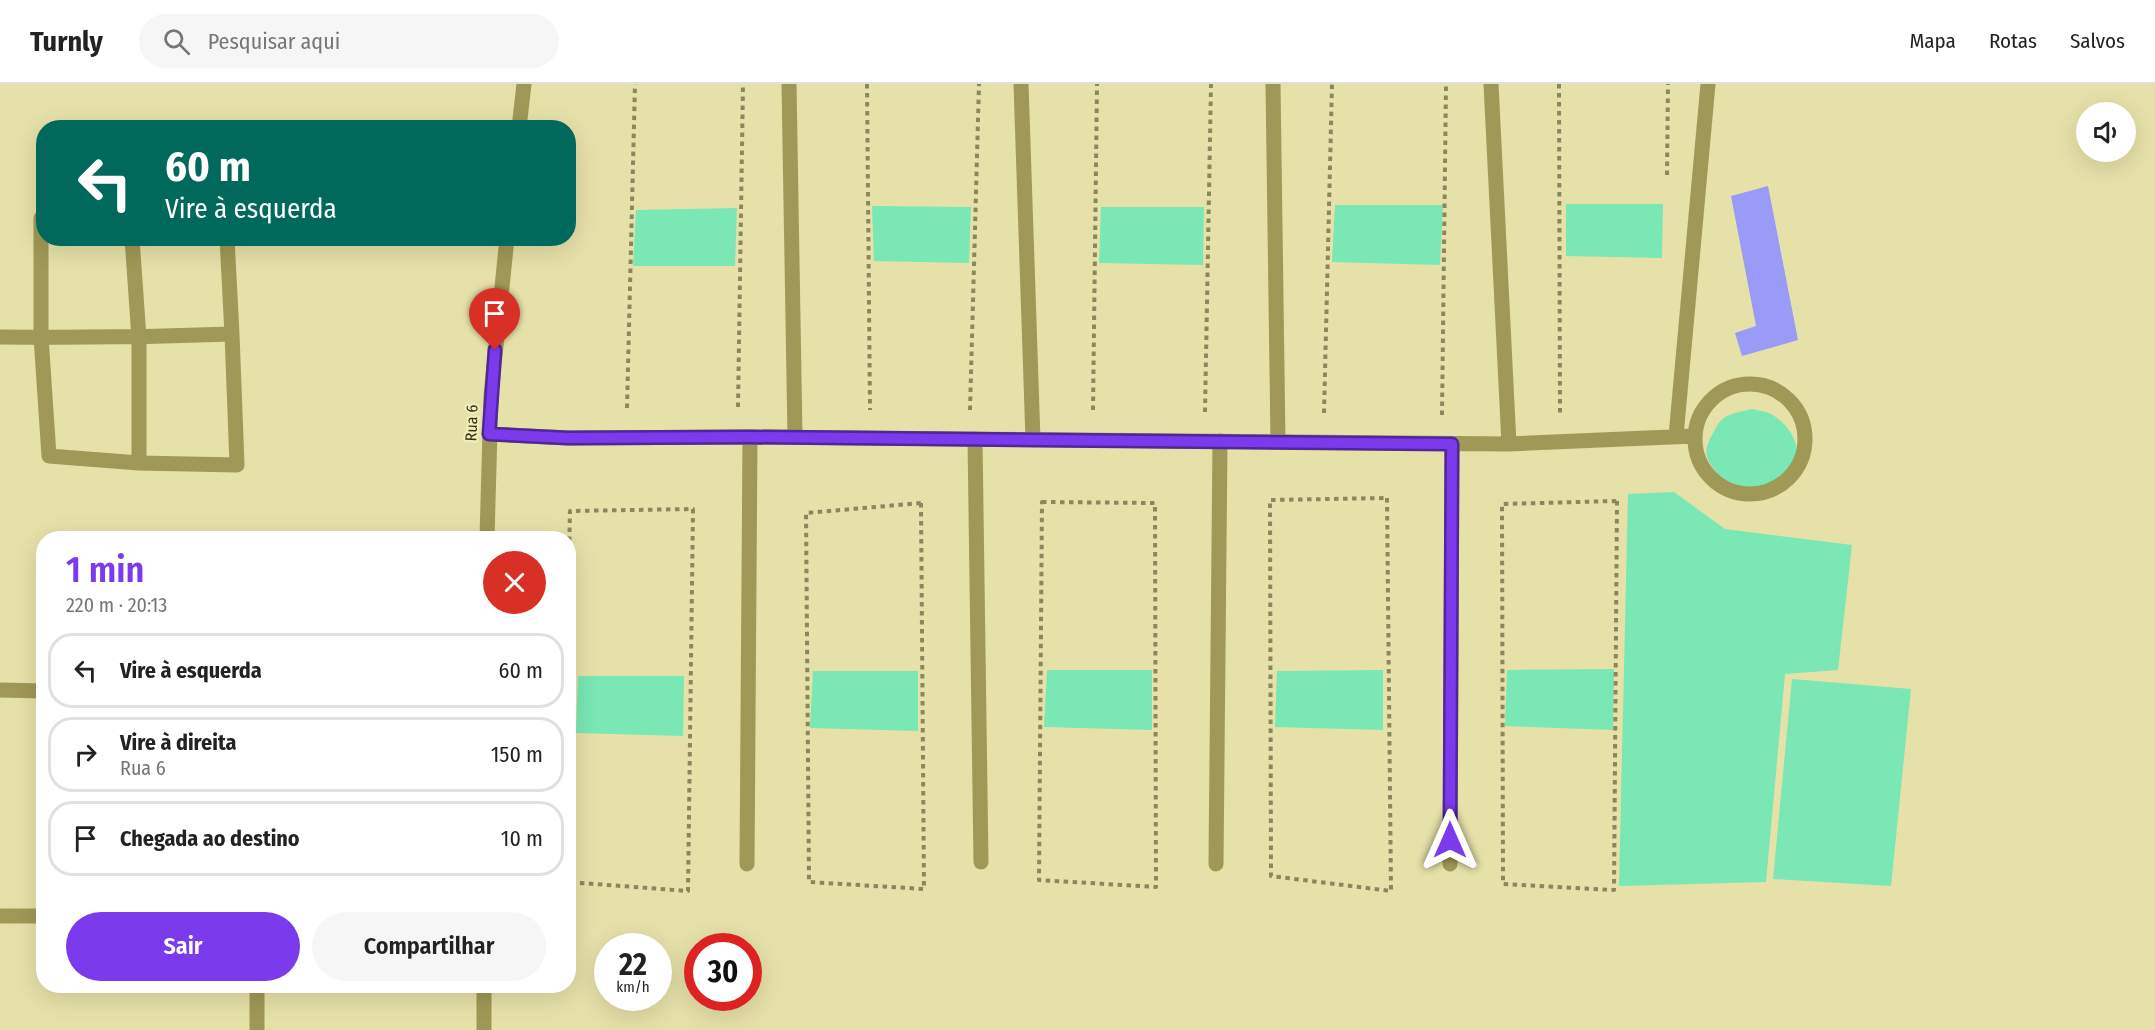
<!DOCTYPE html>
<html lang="pt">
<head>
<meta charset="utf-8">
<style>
	body { margin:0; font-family:"Fira Sans Condensed",sans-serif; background:#f6f6f6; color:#222; height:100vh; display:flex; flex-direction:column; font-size:22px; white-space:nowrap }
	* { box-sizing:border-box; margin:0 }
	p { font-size:20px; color:#767676 }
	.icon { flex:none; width:33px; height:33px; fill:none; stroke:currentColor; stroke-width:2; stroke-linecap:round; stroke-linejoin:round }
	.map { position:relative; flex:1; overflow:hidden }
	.panel { position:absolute; left:36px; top:447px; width:540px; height:462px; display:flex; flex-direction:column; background:#fff; border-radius:24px; box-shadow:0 6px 24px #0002 }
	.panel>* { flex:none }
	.hud { position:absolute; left:36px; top:36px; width:540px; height:126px; border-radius:24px; box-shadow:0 6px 24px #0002; background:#00695c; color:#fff; overflow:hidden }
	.fabs { position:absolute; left:2076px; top:18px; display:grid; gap:12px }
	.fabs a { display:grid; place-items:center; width:60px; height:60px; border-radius:50%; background:#fff; box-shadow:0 6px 24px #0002; font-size:30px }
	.speed { position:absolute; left:594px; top:849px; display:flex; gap:12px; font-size:30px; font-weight:700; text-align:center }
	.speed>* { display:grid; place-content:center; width:78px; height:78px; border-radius:50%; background:#fff; box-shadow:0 6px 24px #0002; line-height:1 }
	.speed small { font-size:15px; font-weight:400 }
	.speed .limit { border:9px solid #d22; background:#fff; color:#111 }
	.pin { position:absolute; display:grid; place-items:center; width:51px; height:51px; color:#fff; margin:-62px -26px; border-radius:50% 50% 50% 0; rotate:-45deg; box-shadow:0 0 6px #0007 }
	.pin .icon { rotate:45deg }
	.me { position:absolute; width:66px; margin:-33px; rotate:0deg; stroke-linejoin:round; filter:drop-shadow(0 0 4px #0008) }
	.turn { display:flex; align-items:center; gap:21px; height:126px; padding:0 30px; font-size:27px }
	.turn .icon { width:78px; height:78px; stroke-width:2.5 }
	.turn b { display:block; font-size:42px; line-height:51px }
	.round { display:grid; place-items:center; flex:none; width:63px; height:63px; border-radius:32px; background:#f6f6f6 }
	.overview { display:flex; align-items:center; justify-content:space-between; height:102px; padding:0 30px }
	h1 { font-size:36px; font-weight:600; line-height:45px; color:#7c3aed }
	.button { display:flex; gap:12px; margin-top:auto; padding:12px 30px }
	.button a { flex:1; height:69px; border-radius:36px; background:#7c3aed; color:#fff; font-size:24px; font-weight:600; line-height:69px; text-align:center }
	.button a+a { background:#f6f6f6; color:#222 }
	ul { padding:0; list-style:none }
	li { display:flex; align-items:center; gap:18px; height:75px; margin:0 12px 9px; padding:0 18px; border:3px solid #e0e0e0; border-radius:24px }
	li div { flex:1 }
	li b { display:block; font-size:22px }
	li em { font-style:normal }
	header { display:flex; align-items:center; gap:36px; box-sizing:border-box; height:84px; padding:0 30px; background:#fff; border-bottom:2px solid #e0e0e0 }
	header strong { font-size:28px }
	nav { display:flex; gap:33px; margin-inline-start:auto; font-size:21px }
	.search { width:420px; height:54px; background:#f6f6f6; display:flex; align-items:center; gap:15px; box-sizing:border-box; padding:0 21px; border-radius:33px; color:#767676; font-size:22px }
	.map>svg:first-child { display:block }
	.green { fill:#7ae7b5 }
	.water { fill:#9a9af7 }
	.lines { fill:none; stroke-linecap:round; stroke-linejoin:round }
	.path { stroke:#8b8660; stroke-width:4; stroke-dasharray:4.5 4.5; stroke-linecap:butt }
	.minor { stroke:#a09856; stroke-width:15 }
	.route-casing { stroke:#51269a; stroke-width:15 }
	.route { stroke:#7c3aed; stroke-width:10 }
	.labels { text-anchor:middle; stroke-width:4.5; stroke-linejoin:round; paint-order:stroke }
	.street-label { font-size:16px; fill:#34311b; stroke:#f3edb6 }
</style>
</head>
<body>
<header>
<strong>Turnly</strong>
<div class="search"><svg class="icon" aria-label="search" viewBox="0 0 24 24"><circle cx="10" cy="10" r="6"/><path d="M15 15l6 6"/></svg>Pesquisar aqui</div>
<nav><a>Mapa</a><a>Rotas</a><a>Salvos</a></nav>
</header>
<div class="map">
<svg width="2155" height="946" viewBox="0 0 2155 946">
	<rect width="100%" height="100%" fill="#e6e0a9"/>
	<!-- green -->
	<path class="green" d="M 1566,120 L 1663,120 L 1662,174 L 1566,172 Z
		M 1335,121 L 1443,121 L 1440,181 L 1332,178 Z
		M 872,122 L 971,123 L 969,179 L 874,177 Z
		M 1101,123 L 1204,123 L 1203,181 L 1099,179 Z
		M 737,124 L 735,182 L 633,182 L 636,126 Z
		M 1752,325 C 1757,326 1764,327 1769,329 C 1791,340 1808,369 1788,389 C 1769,410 1734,412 1716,388 C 1705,373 1703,368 1712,351 C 1716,344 1718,338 1725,333 C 1733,329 1743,327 1752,325 Z
		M 1674,408 L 1725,445 L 1852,461 L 1838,586 L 1785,590 L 1766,798 L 1619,802 L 1628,410 Z
		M 1614,585 L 1613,646 L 1505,642 L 1507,586 Z
		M 1047,586 L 1152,586 L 1152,646 L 1044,643 Z
		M 1383,586 L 1383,646 L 1275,643 L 1277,587 Z
		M 813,587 L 918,587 L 918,647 L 810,644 Z
		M 578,592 L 684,592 L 683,652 L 576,649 Z
		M 1792,595 L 1911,605 L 1891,802 L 1773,795 Z"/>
	<!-- water -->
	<path class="water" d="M 1768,102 L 1798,256 L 1742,272 L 1735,249 L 1756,242 L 1731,112 Z"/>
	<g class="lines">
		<!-- path -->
		<path class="path" d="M 867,0 L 870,326
			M 1559,0 L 1560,329
			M 1667,91 L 1668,0
			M 738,323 L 743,0
			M 627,324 L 635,0
			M 970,326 L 979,0
			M 1093,326 L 1097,0
			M 1205,328 L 1211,0
			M 1324,329 L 1332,0
			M 1442,331 L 1446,0
			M 1387,414 L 1391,807 L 1271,792 L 1270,416 Z
			M 1617,417 L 1614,806 L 1503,800 L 1502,420 Z
			M 1042,418 L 1155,419 L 1156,803 L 1039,796 Z
			M 921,419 L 924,805 L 809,798 L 806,429 Z
			M 568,511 L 570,427 L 693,425 L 688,807 L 568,798"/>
		<!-- minor -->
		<path class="minor" d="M 789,0 L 795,353
			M 1021,0 L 1033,356
			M 1273,0 L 1278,358
			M 1491,0 L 1509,360
			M 519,44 L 524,0
			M 132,154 L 139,254 L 139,379
			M 227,154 L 232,250
			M 0,253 C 78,254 155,253 232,250 L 237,381 L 139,379 L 49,372 L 41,253 L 41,134
			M1695 355a55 55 0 1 1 110 0a55 55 0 1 1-110 0Z
			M 489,350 L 568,354 L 750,353 L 1509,360 L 1694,352
			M 1676,352 L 1708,0
			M 975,355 L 981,778
			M 487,454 L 491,311 L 507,154
			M 0,606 L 44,607
			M 747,780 L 750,353
			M 1216,780 L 1220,357
			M 1450,780 L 1452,360
			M 0,832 L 44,832
			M 257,946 L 257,902
			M 484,946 L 484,902"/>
	</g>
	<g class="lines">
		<defs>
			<path id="route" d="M 495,266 L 489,350 L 568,354 L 750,353 L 1452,360 L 1450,756"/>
		</defs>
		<!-- route casing -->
		<use href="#route" class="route-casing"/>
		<!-- route -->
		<use href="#route" class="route"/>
	</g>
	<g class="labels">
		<!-- street labels -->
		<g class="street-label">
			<text transform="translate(471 339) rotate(-88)" y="6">Rua 6</text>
		</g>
	</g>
</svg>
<div class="fabs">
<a><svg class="icon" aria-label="sound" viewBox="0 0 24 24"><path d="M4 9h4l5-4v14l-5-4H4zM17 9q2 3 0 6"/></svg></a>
</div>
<div class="speed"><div>22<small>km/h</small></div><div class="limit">30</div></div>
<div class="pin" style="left:495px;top:266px;background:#d93025"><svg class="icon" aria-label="arrive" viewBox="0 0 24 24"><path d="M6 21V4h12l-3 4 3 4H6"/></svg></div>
<svg class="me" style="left:1450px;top:756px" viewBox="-20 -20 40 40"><path d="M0-17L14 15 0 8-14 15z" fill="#7c3aed" stroke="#fff" stroke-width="4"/></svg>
<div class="hud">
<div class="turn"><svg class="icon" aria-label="left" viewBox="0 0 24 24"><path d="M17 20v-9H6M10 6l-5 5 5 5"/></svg><div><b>60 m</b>Vire à esquerda</div></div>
</div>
<section class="panel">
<div class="overview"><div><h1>1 min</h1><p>220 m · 20:13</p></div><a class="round" style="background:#d93025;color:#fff"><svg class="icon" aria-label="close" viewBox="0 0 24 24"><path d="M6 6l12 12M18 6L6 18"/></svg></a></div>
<ul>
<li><svg class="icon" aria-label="left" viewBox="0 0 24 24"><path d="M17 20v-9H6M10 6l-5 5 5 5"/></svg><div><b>Vire à esquerda</b></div><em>60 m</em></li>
<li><svg class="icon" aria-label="right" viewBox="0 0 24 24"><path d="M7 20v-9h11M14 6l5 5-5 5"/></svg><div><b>Vire à direita</b><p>Rua 6</p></div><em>150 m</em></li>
<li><svg class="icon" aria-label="arrive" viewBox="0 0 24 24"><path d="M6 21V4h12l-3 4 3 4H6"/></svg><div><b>Chegada ao destino</b></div><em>10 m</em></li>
</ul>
<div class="button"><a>Sair</a><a>Compartilhar</a></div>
</section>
</div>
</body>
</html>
